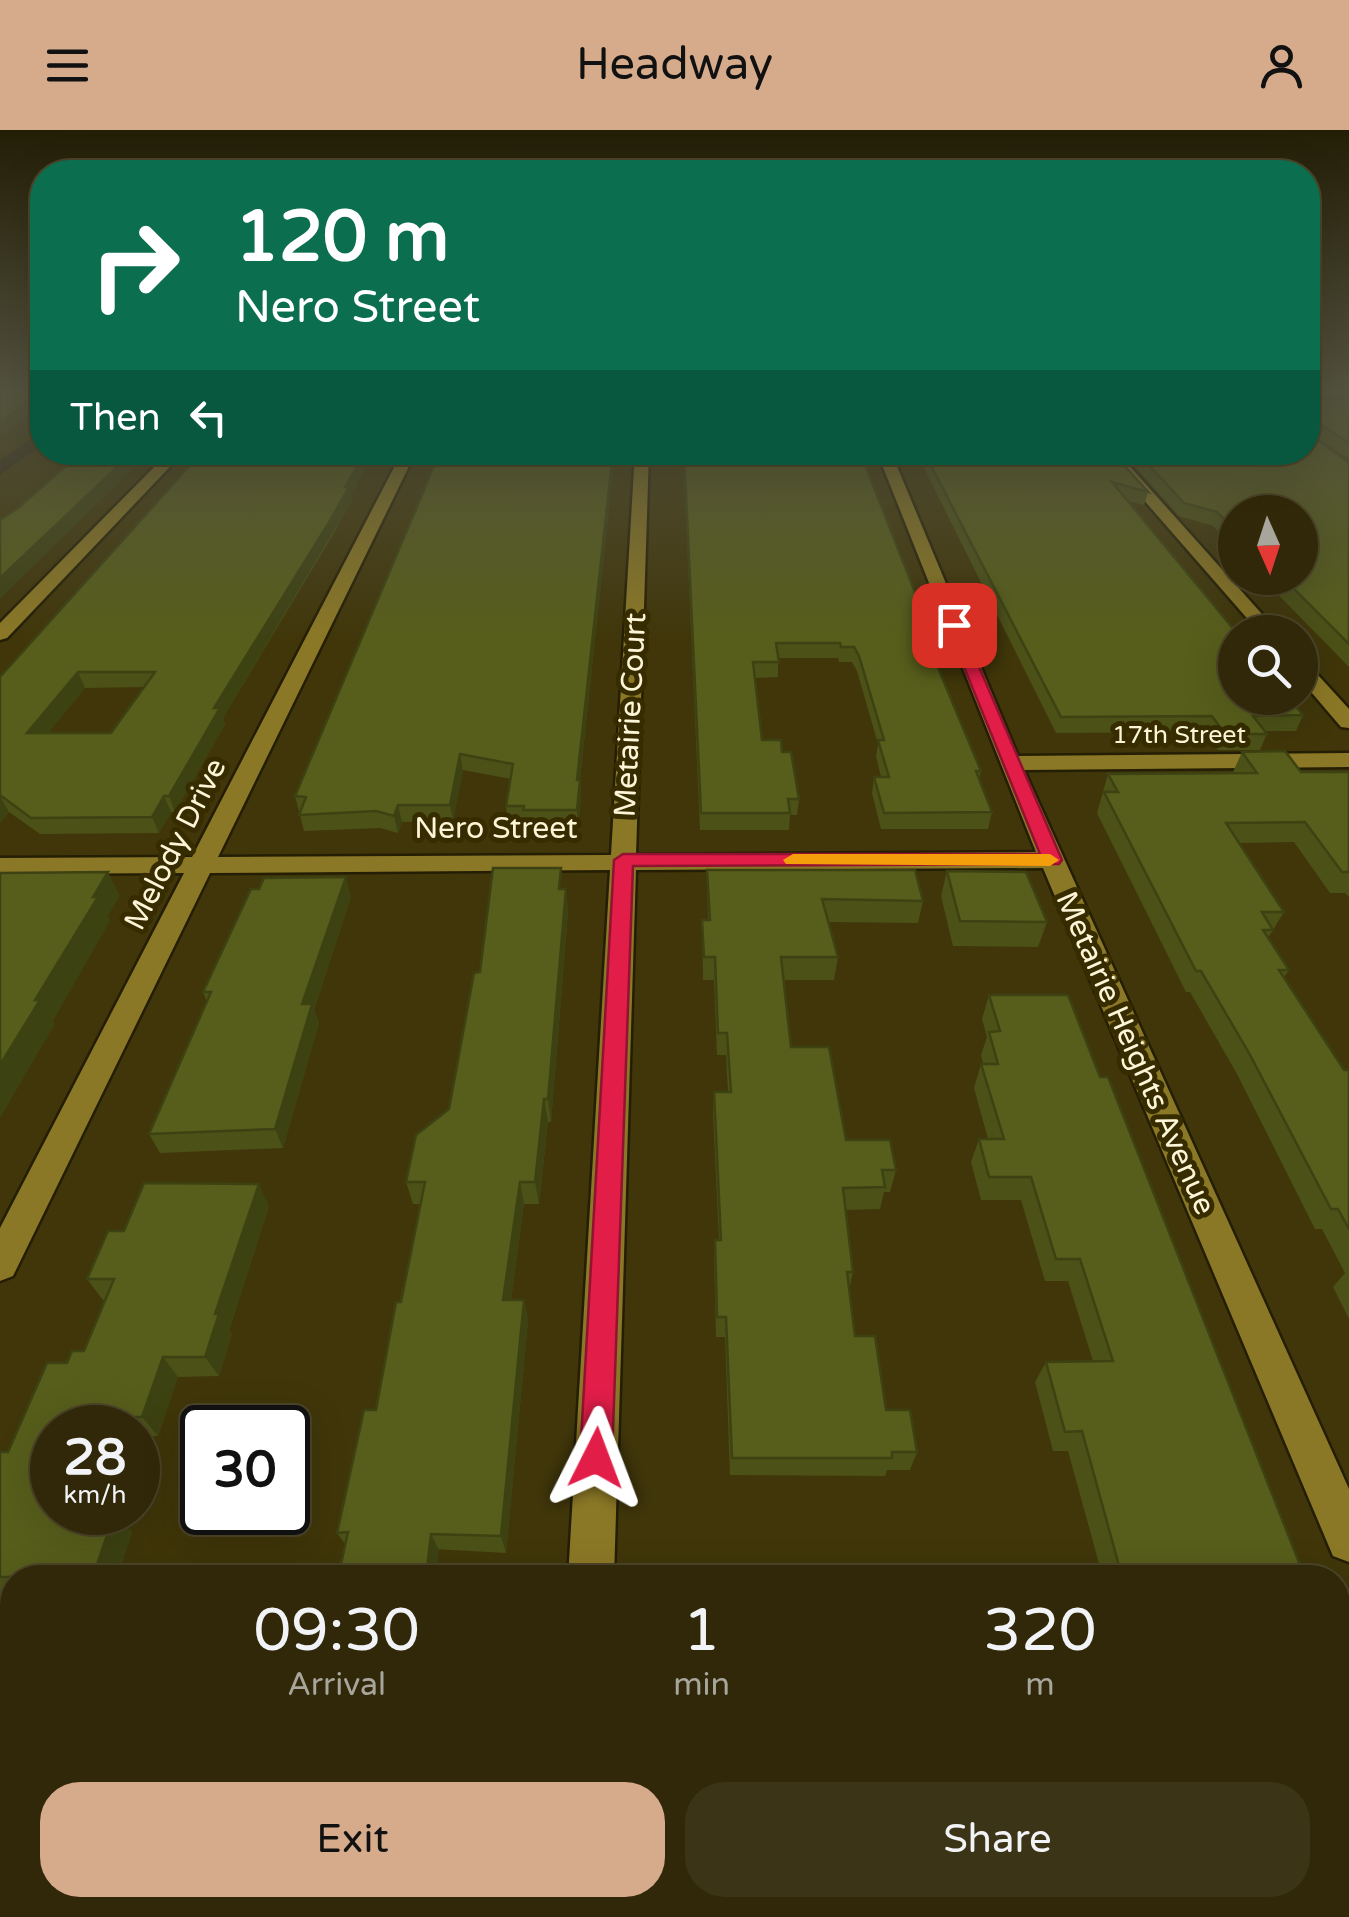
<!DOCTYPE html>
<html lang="en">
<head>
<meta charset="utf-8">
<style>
	body { margin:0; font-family:"Varela Round",sans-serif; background:#3c3416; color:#f1f3f6; height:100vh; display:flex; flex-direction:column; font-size:38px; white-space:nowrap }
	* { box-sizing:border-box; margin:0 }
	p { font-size:32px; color:#a8a69c }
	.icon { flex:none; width:55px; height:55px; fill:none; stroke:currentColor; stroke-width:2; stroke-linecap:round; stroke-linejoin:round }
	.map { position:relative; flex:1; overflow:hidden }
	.side { position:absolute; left:0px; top:1435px; width:1350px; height:352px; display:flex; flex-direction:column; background:#302808; border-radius:40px 40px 0 0; box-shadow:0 10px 40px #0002,0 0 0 2px #4b4429 }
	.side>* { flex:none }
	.banner { position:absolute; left:30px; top:30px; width:1290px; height:305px; border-radius:40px; box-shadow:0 10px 40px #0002,0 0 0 2px #4b4429; background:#0b6e4f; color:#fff; overflow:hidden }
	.needle { width:65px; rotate:177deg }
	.tools { position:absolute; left:1218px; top:365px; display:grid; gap:20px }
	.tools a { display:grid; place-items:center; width:100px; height:100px; border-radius:50%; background:#302808; box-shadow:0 10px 40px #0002,0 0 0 2px #4b4429; font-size:50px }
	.speed { position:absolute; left:30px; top:1275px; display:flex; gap:20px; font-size:50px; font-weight:700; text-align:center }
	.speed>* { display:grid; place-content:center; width:130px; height:130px; border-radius:50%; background:#302808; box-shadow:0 10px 40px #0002,0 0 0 2px #4b4429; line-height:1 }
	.speed small { font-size:25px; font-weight:400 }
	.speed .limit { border:5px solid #111; border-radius:15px; background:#fff; color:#111 }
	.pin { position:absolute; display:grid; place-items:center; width:85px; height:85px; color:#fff; margin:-42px; border-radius:20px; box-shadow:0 5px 15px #0006 }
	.me { position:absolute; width:110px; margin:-55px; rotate:3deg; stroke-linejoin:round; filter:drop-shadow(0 0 8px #0008) }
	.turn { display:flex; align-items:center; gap:35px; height:210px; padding:0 40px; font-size:45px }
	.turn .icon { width:130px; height:130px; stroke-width:2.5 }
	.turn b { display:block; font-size:70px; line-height:85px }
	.then { display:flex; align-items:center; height:95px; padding:0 40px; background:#0003; gap:20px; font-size:38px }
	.eta { display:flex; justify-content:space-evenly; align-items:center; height:170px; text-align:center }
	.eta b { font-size:60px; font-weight:600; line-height:70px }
	.button { display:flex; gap:20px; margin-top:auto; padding:20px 40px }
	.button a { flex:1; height:115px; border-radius:40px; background:#d6ab8b; color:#111; font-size:40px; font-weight:600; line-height:115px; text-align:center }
	.button a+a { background:#3c3416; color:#f1f3f6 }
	header { display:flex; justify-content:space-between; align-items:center; height:130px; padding:0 40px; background:#d6ab8b; color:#111; font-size:45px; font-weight:600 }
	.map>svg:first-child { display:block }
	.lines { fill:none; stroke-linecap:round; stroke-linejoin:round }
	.canal { fill:#2a2615; fill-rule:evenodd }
	.minor-casing { stroke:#241e05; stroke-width:5 }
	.minor { fill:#8b7826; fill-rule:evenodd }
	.wall { fill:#4b5117; fill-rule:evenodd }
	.shaded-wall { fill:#3d4213 }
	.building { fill:#575e1b; stroke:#3d4213; stroke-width:2.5; fill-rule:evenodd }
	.route { fill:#e11d48; stroke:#92132f; stroke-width:2.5 }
	.slow { fill:#f59e0b }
	.labels { text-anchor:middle; stroke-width:10; stroke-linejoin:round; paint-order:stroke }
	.far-street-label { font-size:25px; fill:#fdf5d7; stroke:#362c00 }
	.street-label { font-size:30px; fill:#fdf5d7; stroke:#362c00 }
</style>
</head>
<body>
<header><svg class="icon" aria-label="menu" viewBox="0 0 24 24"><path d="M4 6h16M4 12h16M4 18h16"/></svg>Headway<svg class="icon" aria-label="person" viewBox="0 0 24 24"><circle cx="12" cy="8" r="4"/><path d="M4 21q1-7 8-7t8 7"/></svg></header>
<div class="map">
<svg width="1349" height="1787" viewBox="0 0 1349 1787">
	<rect width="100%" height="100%" fill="#40360a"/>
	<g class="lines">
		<!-- canal -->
		<path class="canal" d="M 42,301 L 42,315 L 0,345 L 0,330 Z"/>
		<defs>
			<path id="minor" d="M 169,322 L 184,322 L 7,508 L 0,510 L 0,493 Z
				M 402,322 L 416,322 L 218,727 L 611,725 L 635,322 L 649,322 L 636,725 L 1036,722 L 877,322 L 891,322 L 1018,626 L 1349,623 L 1349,637 L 1024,640 L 1349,1359 L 1349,1432 L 1333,1426 L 1043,738 L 636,740 L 614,1448 L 568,1448 L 610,740 L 210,743 L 13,1146 L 0,1151 L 0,1098 L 184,743 L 0,744 L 0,728 L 192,727 Z
				M 1102,322 L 1117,322 L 1278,502 L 1259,502 Z
				M 1300,531 L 1307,533 L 1349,579 L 1349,598 L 1341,597 L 1300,549 Z
				M 549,1775 L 603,1775 L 602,1787 L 548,1787 Z"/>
		</defs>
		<!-- minor casing -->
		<use href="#minor" class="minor-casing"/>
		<!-- minor -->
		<use href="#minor" class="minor"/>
	</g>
	<!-- wall -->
	<path class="wall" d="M 1308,259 L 1349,259 L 1349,266 L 1311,267 L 1313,271 L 1349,269 L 1349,329 L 1309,303 L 1349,333 L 1349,537 L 1262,448 L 1300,448 L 1235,382 L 1235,419 L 1213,396 L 1179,386 L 1122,322 L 1308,322 Z
		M 440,322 L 615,322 L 580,650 L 581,667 L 578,696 L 525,697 L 525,693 L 508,693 L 506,676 L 511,649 L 463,640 L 453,691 L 402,692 L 398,703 L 380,698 L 304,701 L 295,666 Z
		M 683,322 L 924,485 L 922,498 L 981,641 L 979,649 L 992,682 L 988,699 L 881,699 L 872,663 L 874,647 L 881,647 L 876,626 L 878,614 L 857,541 L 852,532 L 839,532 L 838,528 L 778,528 L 778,547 L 755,548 L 762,610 L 782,622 L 799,669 L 797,685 L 790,685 L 789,700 L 700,700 Z
		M 916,322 L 1112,322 L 1148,362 L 1144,375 L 1127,371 L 1303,585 L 1296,601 L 1265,601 L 1267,604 L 1260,620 L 1218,620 L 1205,602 L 1056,603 Z
		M 351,365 L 352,370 L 331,408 L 223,588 L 225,594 L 175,682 L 171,682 L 159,703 L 40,704 L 9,682 L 0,693 L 0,547 ZM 144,557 L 111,603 L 48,603 L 85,558 Z
		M 1242,622 L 1301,642 L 1349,642 L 1349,767 L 1345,763 L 1330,763 L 1294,712 L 1239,713 L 1284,782 L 1268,808 L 1289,840 L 1284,847 L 1344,940 L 1349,940 L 1349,1189 L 1333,1157 L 1345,1143 L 1322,1099 L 1315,1099 L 1237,944 L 1190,862 L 1186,862 L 1097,683 L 1108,644 L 1234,643 L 1233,642 Z
		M 707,740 L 923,771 L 918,793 L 828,792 L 838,827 L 834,850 L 784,850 L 791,917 L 846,1010 L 896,1040 L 890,1062 L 884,1062 L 880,1079 L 845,1080 L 853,1142 L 849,1160 L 855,1206 L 886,1280 L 917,1322 L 910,1340 L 887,1340 L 885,1346 L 730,1345 L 725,1207 L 716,1207 L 714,1131 L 715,1110 L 719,1110 L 713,985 L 714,962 L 728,962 L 726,925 L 717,925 L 714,850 L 703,850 L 702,790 L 708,790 Z
		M 947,741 L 1047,792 L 1038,817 L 953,816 L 941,766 Z
		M 259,759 L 351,767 L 314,880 L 319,893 L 283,1018 L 160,1023 L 149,1004 L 207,872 L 203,862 Z
		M 563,759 L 566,759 L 568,782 L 551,992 L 548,992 L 539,1074 L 524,1074 L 511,1170 L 524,1170 L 528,1191 L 506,1423 L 345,1414 L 337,1403 L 376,1280 L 421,1074 L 413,1074 L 406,1052 L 449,979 L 480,842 Z
		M 989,865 L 1100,947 L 1302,1440 L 1291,1448 L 1103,1448 L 1068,1321 L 1053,1321 L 1035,1252 L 1046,1232 L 1093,1231 L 1068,1151 L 1045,1151 L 1021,1070 L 981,1070 L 971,1032 L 979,1009 L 988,1009 L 974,958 L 981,934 L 983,934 L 981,925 L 987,907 L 982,889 Z
		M 269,1076 L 229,1201 L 232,1204 L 219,1246 L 178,1247 L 158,1306 L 142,1306 L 138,1320 L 138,1298 L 52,1298 L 115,1386 L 132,1402 L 117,1448 L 12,1448 L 12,1462 L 0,1462 L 0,1322 L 8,1322 L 67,1233 L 84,1221 L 105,1170 L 103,1170 L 87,1149 L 124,1101 Z
		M 0,1505 L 12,1505 L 12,1668 L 0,1668 Z
		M 759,1775 L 1001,1775 L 1003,1787 L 759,1787 Z
		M 1138,1775 L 1338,1775 L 1349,1787 L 1141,1787 Z"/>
	<!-- shaded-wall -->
	<path class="shaded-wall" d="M 42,262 L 42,275 L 0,306 L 0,292 Z
		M 133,322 L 150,322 L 0,469 L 0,448 Z
		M 365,322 L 375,322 L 351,365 L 352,370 L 223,588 L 225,594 L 175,682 L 169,666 L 214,578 Z
		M 613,322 L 615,322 L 578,667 L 577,650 Z
		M 78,542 L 85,558 L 35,619 L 27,603 Z
		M 460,624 L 463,640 L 453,691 L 450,675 Z
		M 580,650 L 581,667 L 578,696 L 577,680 Z
		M 0,666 L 9,682 L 0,693 Z
		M 164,666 L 171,682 L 159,703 L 152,687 Z
		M 398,675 L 402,692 L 398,703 L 394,686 Z
		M 108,742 L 120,766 L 108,786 L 110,791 L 53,891 L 55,894 L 0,988 L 0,935 Z
		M 346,747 L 351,767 L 314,880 L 319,893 L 283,1018 L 275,999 L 302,874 Z
		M 566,759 L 568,782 L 551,992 L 548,969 Z
		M 544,969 L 548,992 L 539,1074 L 535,1052 Z
		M 520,1052 L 524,1074 L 508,1191 L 503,1170 Z
		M 259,1054 L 269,1076 L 229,1201 L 232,1204 L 219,1246 L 205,1227 L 215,1184 Z
		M 524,1170 L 528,1191 L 506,1423 L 501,1406 Z
		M 163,1227 L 178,1247 L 158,1306 L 142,1287 Z
		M 126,1287 L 135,1298 L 122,1298 Z
		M 138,1300 L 142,1306 L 138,1320 Z
		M 91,1382 L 116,1382 L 115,1386 L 132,1402 L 117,1448 L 93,1446 Z
		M 431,1404 L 439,1420 L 436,1448 L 426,1448 Z
		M 27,1775 L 58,1775 L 54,1787 L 23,1787 Z
		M 444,1775 L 454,1775 L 453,1787 L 443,1787 Z"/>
	<!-- building -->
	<path class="building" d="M 0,259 L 42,259 L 42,262 L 0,292 Z
		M 1308,259 L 1309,259 L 1313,271 L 1349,269 L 1349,313 L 1315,291 L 1310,291 L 1309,304 L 1349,333 L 1349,514 L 1283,448 L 1300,448 L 1300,382 L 1235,382 L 1235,400 L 1217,382 L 1184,373 L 1137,322 L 1308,322 Z
		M 82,322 L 133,322 L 0,448 L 0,390 L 18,378 Z
		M 202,322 L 365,322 L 345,357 L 349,357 L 328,394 L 214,578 L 220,578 L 169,666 L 164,666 L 152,687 L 31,688 L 0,665 L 0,547 ZM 78,542 L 155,542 L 111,603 L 27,603 Z
		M 440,322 L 613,322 L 577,650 L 580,650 L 577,680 L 523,680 L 524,676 L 506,676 L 513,634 L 460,624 L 450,675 L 398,675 L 394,686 L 376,681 L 299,685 L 306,667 L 295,666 Z
		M 684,322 L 860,322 L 924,485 L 916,485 L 981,641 L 976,641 L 992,682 L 884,683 L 874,647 L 889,647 L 878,610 L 884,610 L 859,526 L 854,517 L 841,517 L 840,513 L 776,513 L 779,532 L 753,532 L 762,610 L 781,610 L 782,622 L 791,622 L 799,669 L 788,669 L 790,683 L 701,683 Z
		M 924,322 L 1112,322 L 1148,362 L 1112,352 L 1236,502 L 1235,568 L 1289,568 L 1303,585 L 1253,586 L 1267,604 L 1225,604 L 1212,586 L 1061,587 Z
		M 1285,621 L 1301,642 L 1349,642 L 1349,742 L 1342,742 L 1305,692 L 1226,693 L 1284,782 L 1262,782 L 1273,800 L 1263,800 L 1289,840 L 1279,840 L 1344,940 L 1349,940 L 1349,1099 L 1338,1079 L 1331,1079 L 1249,923 L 1201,841 L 1196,841 L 1104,662 L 1118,662 L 1108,644 L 1257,643 L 1242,622 Z
		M 493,738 L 561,738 L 559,759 L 566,759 L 548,969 L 544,969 L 535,1052 L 520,1052 L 503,1170 L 524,1170 L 501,1406 L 431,1404 L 426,1448 L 338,1448 L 348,1402 L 337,1403 L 364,1280 L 376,1280 L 396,1172 L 401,1172 L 425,1052 L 406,1052 L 416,1005 L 449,979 L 474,843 L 480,842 Z
		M 707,740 L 915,740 L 923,771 L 822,769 L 838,827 L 781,827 L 791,917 L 829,917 L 846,1010 L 890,1010 L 896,1040 L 882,1040 L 885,1057 L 843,1058 L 853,1142 L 847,1142 L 855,1206 L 875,1206 L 886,1280 L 910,1280 L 917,1322 L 892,1322 L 892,1328 L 732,1328 L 726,1187 L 717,1187 L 715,1110 L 721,1110 L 714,962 L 731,962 L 727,903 L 718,903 L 715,827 L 704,827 L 702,790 L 710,790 Z
		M 947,741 L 1026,742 L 1047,792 L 960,791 Z
		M 108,742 L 93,767 L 98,767 L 35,870 L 40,870 L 0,935 L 0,743 Z
		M 346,747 L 302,874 L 312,874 L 275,999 L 149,1004 L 211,862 L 203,862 L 251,759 L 259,759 L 264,748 Z
		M 989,865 L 1068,865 L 1100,947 L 1108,947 L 1302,1440 L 1121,1443 L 1082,1301 L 1065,1302 L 1046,1232 L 1113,1231 L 1080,1129 L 1056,1129 L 1031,1047 L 989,1047 L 979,1009 L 1004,1009 L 981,934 L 998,934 L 989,902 L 1000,901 Z
		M 144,1053 L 259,1054 L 215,1184 L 219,1184 L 205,1227 L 163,1227 L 142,1287 L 126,1287 L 122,1298 L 52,1298 L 52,1382 L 91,1382 L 90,1386 L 114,1385 L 93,1446 L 0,1447 L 0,1322 L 8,1322 L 47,1233 L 67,1233 L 72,1221 L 84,1221 L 114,1149 L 87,1149 L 108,1101 L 124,1101 Z
		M 0,1505 L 12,1505 L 12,1658 L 0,1658 Z
		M 1349,1694 L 1349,1787 L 1199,1787 L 1198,1785 L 1164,1787 L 1161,1775 L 1338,1775 L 1338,1695 Z
		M 0,1722 L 12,1722 L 12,1775 L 27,1775 L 23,1787 L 0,1787 Z
		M 209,1775 L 444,1775 L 443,1787 L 206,1787 Z
		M 763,1775 L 1001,1775 L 1003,1787 L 764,1787 Z"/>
	<!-- sky -->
	<linearGradient id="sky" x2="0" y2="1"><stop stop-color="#231e06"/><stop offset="0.51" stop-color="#53523e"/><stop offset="1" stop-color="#53523e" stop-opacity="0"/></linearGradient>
	<rect width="1349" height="509" fill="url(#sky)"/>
	<!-- route -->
	<path class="route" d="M 954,490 L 961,495 L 1062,730 L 1059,734 L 633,736 L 612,1328 L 608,1339 L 596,1344 L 585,1339 L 580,1328 L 614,730 L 623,724 L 1040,724 L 947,495 Z"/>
	<!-- slow -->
	<path class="slow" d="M 793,724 L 1050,724 L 1059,730 L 1050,736 L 786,734 L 783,730 Z"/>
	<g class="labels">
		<!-- far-street labels -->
		<g class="far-street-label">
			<text x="1179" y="613">17th Street</text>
		</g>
		<!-- street labels -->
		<g class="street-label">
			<text transform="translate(630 585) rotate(-87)" y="10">Metairie Court</text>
			<text x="496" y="708">Nero Street</text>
			<text transform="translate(175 714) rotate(-63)" y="10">Melody Drive</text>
			<text transform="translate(1136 923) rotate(66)" y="10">Metairie Heights Avenue</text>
		</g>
	</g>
</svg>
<div class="tools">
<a><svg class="needle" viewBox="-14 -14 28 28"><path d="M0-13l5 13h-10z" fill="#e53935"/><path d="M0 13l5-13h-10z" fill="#a8a69c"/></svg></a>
<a><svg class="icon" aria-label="search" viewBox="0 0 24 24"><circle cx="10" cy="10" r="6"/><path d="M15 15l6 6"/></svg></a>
</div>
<div class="speed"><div>28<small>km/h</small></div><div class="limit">30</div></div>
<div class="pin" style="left:954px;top:495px;background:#d93025"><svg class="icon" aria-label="arrive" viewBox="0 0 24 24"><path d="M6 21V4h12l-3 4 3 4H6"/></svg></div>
<svg class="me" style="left:596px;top:1328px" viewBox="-20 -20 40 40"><path d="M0-17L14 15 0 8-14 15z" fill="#e11d48" stroke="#fff" stroke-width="4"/></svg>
<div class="banner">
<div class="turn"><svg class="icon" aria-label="right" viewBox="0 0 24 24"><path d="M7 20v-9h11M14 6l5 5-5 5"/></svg><div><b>120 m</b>Nero Street</div></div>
<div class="then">Then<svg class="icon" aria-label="left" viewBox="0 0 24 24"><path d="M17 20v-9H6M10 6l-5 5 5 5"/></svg></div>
</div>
<section class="side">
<div class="eta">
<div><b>09:30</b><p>Arrival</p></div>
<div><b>1</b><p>min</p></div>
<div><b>320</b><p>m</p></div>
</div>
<div class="button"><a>Exit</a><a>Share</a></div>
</section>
</div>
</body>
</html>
